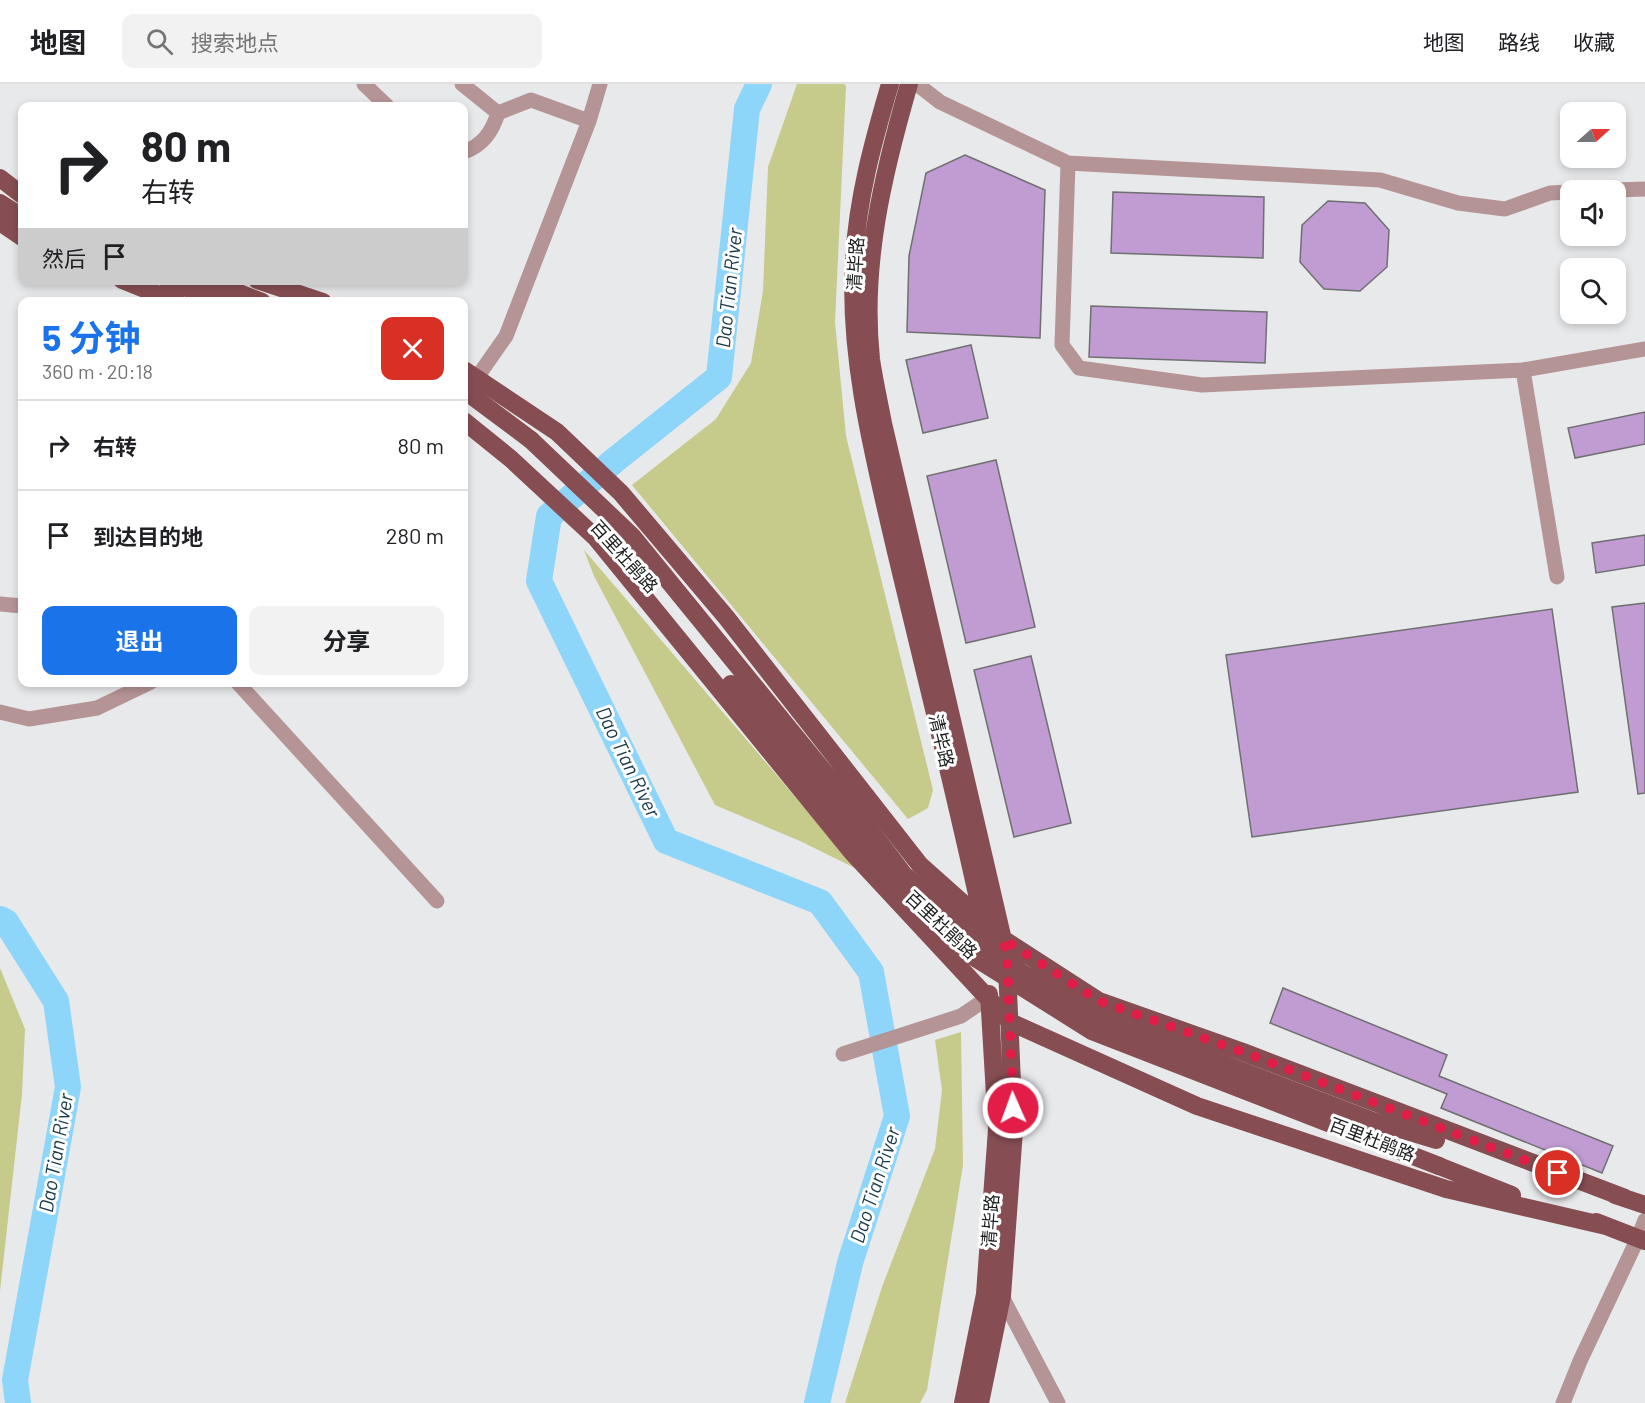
<!DOCTYPE html>
<html lang="zh">
<head>
<meta charset="utf-8">
<style>
	body { margin:0; font-family:Barlow,"Noto Sans SC",sans-serif; background:#f2f2f2; color:#202124; height:100vh; display:flex; flex-direction:column; font-size:22px; white-space:nowrap }
	* { box-sizing:border-box; margin:0 }
	p { font-size:20px; color:#757577 }
	.icon { flex:none; width:33px; height:33px; fill:none; stroke:currentColor; stroke-width:2; stroke-linecap:round; stroke-linejoin:round }
	.map { position:relative; flex:1; overflow:hidden }
	.drawer { position:absolute; left:18px; top:213px; width:450px; height:390px; display:flex; flex-direction:column; background:#fff; border-radius:12px; box-shadow:0 3px 9px #0003 }
	.drawer>* { flex:none }
	.guide { position:absolute; left:18px; top:18px; width:450px; height:183px; border-radius:12px; box-shadow:0 3px 9px #0003; background:#fff; color:#202124; overflow:hidden }
	.needle { width:39px; rotate:69deg }
	.fabs { position:absolute; left:1560px; top:18px; display:grid; gap:12px }
	.fabs a { display:grid; place-items:center; width:66px; height:66px; border-radius:12px; background:#fff; box-shadow:0 3px 9px #0003; font-size:30px }
	.pin { position:absolute; display:grid; place-items:center; width:51px; height:51px; color:#fff; margin:-26px; border:3px solid #fff; border-radius:50%; box-shadow:0 2px 6px #0007 }
	.me { position:absolute; width:66px; margin:-33px; rotate:358deg; stroke-linejoin:round; filter:drop-shadow(0 0 4px #0008) }
	.turn { display:flex; align-items:center; gap:21px; height:126px; padding:0 24px; font-size:27px }
	.turn .icon { width:78px; height:78px; stroke-width:2.5 }
	.turn b { display:block; font-size:42px; line-height:51px }
	.then { display:flex; align-items:center; height:57px; padding:0 24px; background:#0003; gap:12px; font-size:22px }
	.round { display:grid; place-items:center; flex:none; width:63px; height:63px; border-radius:12px; background:#f2f2f2 }
	.overview { display:flex; align-items:center; justify-content:space-between; height:102px; padding:0 24px }
	h1 { font-size:36px; font-weight:700; line-height:45px; color:#1a73e8 }
	.primary-button { display:flex; gap:12px; margin-top:auto; padding:12px 24px }
	.primary-button a { flex:1; height:69px; border-radius:12px; background:#1a73e8; color:#fff; font-size:24px; font-weight:700; line-height:69px; text-align:center }
	.primary-button a+a { background:#f2f2f2; color:#202124 }
	ul { padding:0; list-style:none }
	li { display:flex; align-items:center; gap:18px; height:90px; padding:0 24px; border-top:2px solid #e0e0e0 }
	li div { flex:1 }
	li b { display:block; font-size:22px }
	li em { font-style:normal }
	header { display:flex; align-items:center; gap:36px; box-sizing:border-box; height:84px; padding:0 30px; background:#fff; border-bottom:2px solid #e0e0e0 }
	header strong { font-size:28px }
	nav { display:flex; gap:33px; margin-inline-start:auto; font-size:21px }
	.search { width:420px; height:54px; background:#f2f2f2; display:flex; align-items:center; gap:15px; box-sizing:border-box; padding:0 21px; border-radius:12px; color:#757577; font-size:22px }
	.map>svg:first-child { display:block }
	.green { fill:#c6ca8a }
	.lines { fill:none; stroke-linecap:round; stroke-linejoin:round }
	.river { stroke:#8ed5fa; stroke-width:26 }
	.building { fill:#c09cd3; stroke:#706f71; stroke-width:1.5 }
	.minor { stroke:#b59496; stroke-width:15 }
	.major { stroke:#864e53; stroke-width:18 }
	.major-bridge { stroke:#864e53; stroke-width:18 }
	.route { stroke:#e11d48; stroke-width:10; stroke-dasharray:0 18 }
	.labels { text-anchor:middle; stroke-width:6; stroke-linejoin:round; paint-order:stroke }
	.street-label { font-size:18px; fill:#1c1d1d; stroke:#fff }
	.water-label { font-size:20px; font-style:italic; fill:#193949; stroke:#fff }
</style>
</head>
<body>
<header>
<strong>地图</strong>
<div class="search"><svg class="icon" aria-label="search" viewBox="0 0 24 24"><circle cx="10" cy="10" r="6"/><path d="M15 15l6 6"/></svg>搜索地点</div>
<nav><a>地图</a><a>路线</a><a>收藏</a></nav>
</header>
<div class="map">
<svg width="1645" height="1319" viewBox="0 0 1645 1319">
	<rect width="100%" height="100%" fill="#e8e9eb"/>
	<!-- green -->
	<path class="green" d="M 797,0 L 844,0 L 846,2 L 835,238 L 846,352 L 933,706 L 928,724 L 908,735 L 632,401 L 716,335 L 751,279 L 763,207 L 768,83 Z
		M 584,466 L 857,785 L 800,757 L 715,721 L 594,492 Z
		M 0,884 L 25,945 L 22,1010 L 0,1207 Z
		M 961,948 L 963,1081 L 927,1306 L 920,1319 L 845,1319 L 882,1203 L 935,1065 L 942,1006 L 935,956 Z"/>
	<g class="lines">
		<!-- river -->
		<path class="river" d="M 759,0 L 747,25 L 719,293 L 615,376 L 549,432 L 539,497 L 666,757 L 820,818 L 871,888 L 897,1032 L 850,1179 L 817,1319
			M 0,835 L 6,838 L 56,917 L 68,1003 L 15,1296 L 18,1319"/>
	</g>
	<!-- building -->
	<path class="building" d="M 965,71 L 1045,106 L 1040,254 L 907,248 L 909,172 L 926,89 Z
		M 1113,108 L 1264,113 L 1263,174 L 1111,169 Z
		M 1328,117 L 1365,119 L 1389,146 L 1387,183 L 1360,207 L 1324,205 L 1300,178 L 1302,141 Z
		M 1091,222 L 1267,228 L 1265,279 L 1089,273 Z
		M 971,261 L 988,334 L 923,349 L 906,276 Z
		M 1645,328 L 1645,360 L 1575,374 L 1568,344 Z
		M 996,376 L 1035,543 L 966,559 L 927,392 Z
		M 1645,451 L 1645,481 L 1596,489 L 1592,459 Z
		M 1645,519 L 1645,709 L 1638,710 L 1612,523 Z
		M 1552,525 L 1578,708 L 1252,753 L 1226,571 Z
		M 1031,572 L 1071,739 L 1014,753 L 974,586 Z
		M 1283,904 L 1447,971 L 1439,992 L 1613,1062 L 1602,1089 L 1441,1024 L 1447,1010 L 1270,939 Z"/>
	<g class="lines">
		<!-- minor -->
		<path class="minor" d="M 364,0 L 387,22
			M 462,0 L 498,29 L 531,16 L 589,37
			M 917,0 L 940,18 L 1068,79 L 1380,96 L 1458,119 L 1505,125 L 1550,109 L 1570,108
			M 464,68 C 483,61 492,48 498,29
			M 1068,79 L 1062,261 L 1079,284 L 1202,301 L 1523,286 L 1645,265
			M 1614,106 L 1645,105
			M 1523,286 L 1557,493
			M 471,302 L 506,252 L 589,37 L 600,0
			M 0,520 L 22,522
			M 237,598 L 437,817
			M 0,628 L 29,635 L 97,624 L 151,598
			M 843,970 L 961,932 L 989,913
			M 999,1207 L 1058,1319
			M 1563,1319 L 1580,1277 L 1638,1154 L 1645,1136"/>
		<!-- major -->
		<path class="major" d="M 890,0 C 873,58 857,116 854,177 C 848,275 875,377 897,472 C 926,594 957,715 983,838
			M 909,0 C 883,90 861,181 871,275 C 874,296 879,318 883,339 L 1003,856
			M 0,94 L 22,111
			M 0,119 L 22,133
			M 0,138 L 22,153
			M 122,196 L 177,218
			M 167,196 L 223,218
			M 206,196 L 262,218
			M 257,196 L 323,218
			M 464,286 L 557,348 L 621,409 L 726,533 L 920,781 L 1003,855 L 1099,917 L 1243,968 L 1625,1114
			M 464,337 L 511,375 L 596,454 L 852,768 L 1010,938 L 1197,1022 L 1446,1105 L 1606,1142
			M 531,356 L 632,452 L 856,727
			M 731,600 L 835,725
			M 1439,1082 L 1512,1111
			M 1615,1111 L 1645,1121
			M 1596,1138 L 1645,1157
			M 963,1319 L 985,1210 L 997,1045 L 989,910
			M 980,1319 L 1002,1212 L 1014,1046 L 1007,883"/>
		<!-- major-bridge -->
		<path class="major-bridge" d="M 464,306 L 531,356
			M 835,725 L 888,791 L 969,870 L 1092,947 L 1439,1082
			M 856,727 L 904,791 L 1021,888 L 1102,933 L 1370,1036 L 1436,1056"/>
	</g>
	<g class="lines">
		<!-- route -->
		<path class="route" d="M 1013,1024 L 1007,870 L 1003,855 L 1099,917 L 1243,968 L 1558,1089"/>
	</g>
	<g class="labels">
		<!-- street labels -->
		<g class="street-label">
			<text transform="translate(856 180) rotate(-87)" y="6">清毕路</text>
			<text transform="translate(624 473) rotate(48)" y="6">百里杜鹃路</text>
			<text transform="translate(941 657) rotate(77)" y="6">清毕路</text>
			<text transform="translate(941 841) rotate(43)" y="6">百里杜鹃路</text>
			<text transform="translate(1372 1056) rotate(21)" y="6">百里杜鹃路</text>
			<text transform="translate(991 1137) rotate(-86)" y="6">清毕路</text>
		</g>
		<!-- water labels -->
		<g class="water-label">
			<text transform="translate(729 204) rotate(-84)" y="7">Dao Tian River</text>
			<text transform="translate(628 678) rotate(64)" y="7">Dao Tian River</text>
			<text transform="translate(56 1069) rotate(-80)" y="7">Dao Tian River</text>
			<text transform="translate(875 1101) rotate(-72)" y="7">Dao Tian River</text>
		</g>
	</g>
</svg>
<div class="fabs">
<a><svg class="needle" viewBox="-14 -14 28 28"><path d="M0-13l5 13h-10z" fill="#e53935"/><path d="M0 13l5-13h-10z" fill="#757577"/></svg></a>
<a><svg class="icon" aria-label="sound" viewBox="0 0 24 24"><path d="M4 9h4l5-4v14l-5-4H4zM17 9q2 3 0 6"/></svg></a>
<a><svg class="icon" aria-label="search" viewBox="0 0 24 24"><circle cx="10" cy="10" r="6"/><path d="M15 15l6 6"/></svg></a>
</div>
<div class="pin" style="left:1558px;top:1089px;background:#d93025"><svg class="icon" aria-label="arrive" viewBox="0 0 24 24"><path d="M6 21V4h12l-3 4 3 4H6"/></svg></div>
<svg class="me" style="left:1013px;top:1024px" viewBox="-20 -20 40 40"><circle r="17" fill="#e11d48" stroke="#fff" stroke-width="3"/><path d="M0-11L8 9 0 5-8 9z" fill="#fff"/></svg>
<div class="guide">
<div class="turn"><svg class="icon" aria-label="right" viewBox="0 0 24 24"><path d="M7 20v-9h11M14 6l5 5-5 5"/></svg><div><b>80 m</b>右转</div></div>
<div class="then">然后<svg class="icon" aria-label="arrive" viewBox="0 0 24 24"><path d="M6 21V4h12l-3 4 3 4H6"/></svg></div>
</div>
<section class="drawer">
<div class="overview"><div><h1>5 分钟</h1><p>360 m · 20:18</p></div><a class="round" style="background:#d93025;color:#fff"><svg class="icon" aria-label="close" viewBox="0 0 24 24"><path d="M6 6l12 12M18 6L6 18"/></svg></a></div>
<ul>
<li><svg class="icon" aria-label="right" viewBox="0 0 24 24"><path d="M7 20v-9h11M14 6l5 5-5 5"/></svg><div><b>右转</b></div><em>80 m</em></li>
<li><svg class="icon" aria-label="arrive" viewBox="0 0 24 24"><path d="M6 21V4h12l-3 4 3 4H6"/></svg><div><b>到达目的地</b></div><em>280 m</em></li>
</ul>
<div class="primary-button"><a>退出</a><a>分享</a></div>
</section>
</div>
</body>
</html>
